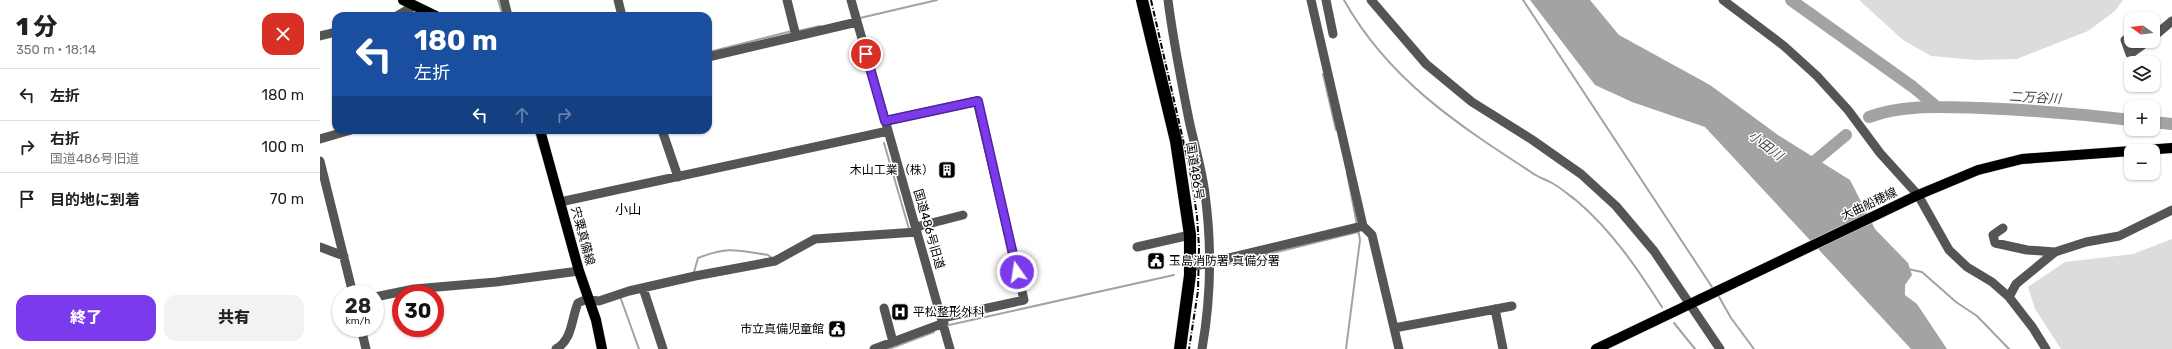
<!DOCTYPE html>
<html lang="ja">
<head>
<meta charset="utf-8">
<style>
	body { margin:0; font-family:Rubik,"Noto Sans JP",sans-serif; background:#f2f2f2; color:#222; height:100vh; display:flex; flex-direction:column; font-size:15px; white-space:nowrap }
	* { box-sizing:border-box; margin:0 }
	p { font-size:13px; color:#767676 }
	.icon { flex:none; width:22px; height:22px; fill:none; stroke:currentColor; stroke-width:2; stroke-linecap:round; stroke-linejoin:round }
	.map { position:relative; flex:1; overflow:hidden }
	.sheet { display:flex; flex-direction:column; background:#fff; width:320px }
	.sheet>* { flex:none }
	.hud { position:absolute; left:12px; top:12px; width:380px; height:122px; border-radius:12px; box-shadow:0 1px 3px #0004; background:#1a4fa0; color:#fff; overflow:hidden }
	.needle { width:26px; rotate:285deg }
	.fabs { position:absolute; left:1804px; top:12px; display:grid; gap:8px }
	.fabs a { display:grid; place-items:center; width:36px; height:36px; border-radius:8px; background:#fff; box-shadow:0 1px 3px #0004; font-size:20px }
	.speed { position:absolute; left:12px; top:285px; display:flex; gap:8px; font-size:20px; font-weight:700; text-align:center }
	.speed>* { display:grid; place-content:center; width:52px; height:52px; border-radius:50%; background:#fff; box-shadow:0 1px 3px #0004; line-height:1 }
	.speed small { font-size:10px; font-weight:400 }
	.speed .limit { border:6px solid #d22; background:#fff; color:#111 }
	.pin { position:absolute; display:grid; place-items:center; width:34px; height:34px; color:#fff; margin:-17px; border:2px solid #fff; border-radius:50%; box-shadow:0 1px 4px #0007 }
	.me { position:absolute; width:44px; margin:-22px; rotate:347deg; stroke-linejoin:round; filter:drop-shadow(0 0 3px #0008) }
	.turn { display:flex; align-items:center; gap:14px; height:84px; padding:0 16px; font-size:18px }
	.turn .icon { width:52px; height:52px; stroke-width:2.5 }
	.turn b { display:block; font-size:28px; line-height:34px }
	.lanes { display:flex; align-items:center; height:38px; padding:0 16px; background:#0003; justify-content:center; gap:20px; direction:ltr }
	.lanes .off { opacity:.35 }
	.round { display:grid; place-items:center; flex:none; width:42px; height:42px; border-radius:12px; background:#f2f2f2 }
	.overview { display:flex; align-items:center; justify-content:space-between; height:68px; padding:0 16px }
	h1 { font-size:24px; font-weight:800; line-height:30px }
	.button { display:flex; gap:8px; margin-top:auto; padding:8px 16px }
	.button a { flex:1; height:46px; border-radius:12px; background:#7c3aed; color:#fff; font-size:16px; font-weight:800; line-height:46px; text-align:center }
	.button a+a { background:#f2f2f2; color:#222 }
	ul { padding:0; list-style:none }
	li { display:flex; align-items:center; gap:12px; height:52px; padding:0 16px; border-top:1px solid #e0e0e0 }
	li div { flex:1 }
	li b { display:block; font-size:15px }
	li em { font-style:normal }
	main { display:flex; flex:1; min-height:0 }
	.map>svg:first-child { display:block }
	.green { fill:#dcdcdc }
	.water { fill:#a3a3a3 }
	.lines { fill:none; stroke-linecap:round; stroke-linejoin:round }
	.stream { stroke:#a3a3a3; stroke-width:2 }
	.river { stroke:#a3a3a3; stroke-width:12 }
	.major-casing { stroke:#dbdbdb; stroke-width:11 }
	.highway-casing { stroke:#dbdbdb; stroke-width:13 }
	.minor { stroke:#555; stroke-width:9 }
	.major { stroke:#000; stroke-width:10 }
	.highway { stroke:#000; stroke-width:12 }
	.rail { stroke:#000; stroke-width:2; stroke-dasharray:6 2 1 2; stroke-linecap:butt }
	.route-casing { stroke:#51269a; stroke-width:10 }
	.route { stroke:#7c3aed; stroke-width:7 }
	.labels { text-anchor:middle; stroke-width:3; stroke-linejoin:round; paint-order:stroke }
	.poi-label { font-size:12px; fill:#000; stroke:#fff; text-anchor:end }
	.street-label { font-size:12px; fill:#000; stroke:#fff }
	.water-label { font-size:13px; font-style:italic; fill:#444; stroke:#fff }
	.neighbourhood-label { font-size:13px; fill:#000; stroke:#fff }
</style>
</head>
<body>
<main>
<section class="sheet">
<div class="overview"><div><h1>1 分</h1><p>350 m · 18:14</p></div><a class="round" style="background:#d93025;color:#fff"><svg class="icon" aria-label="close" viewBox="0 0 24 24"><path d="M6 6l12 12M18 6L6 18"/></svg></a></div>
<ul>
<li><svg class="icon" aria-label="left" viewBox="0 0 24 24"><path d="M17 20v-9H6M10 6l-5 5 5 5"/></svg><div><b>左折</b></div><em>180 m</em></li>
<li><svg class="icon" aria-label="right" viewBox="0 0 24 24"><path d="M7 20v-9h11M14 6l5 5-5 5"/></svg><div><b>右折</b><p>国道486号旧道</p></div><em>100 m</em></li>
<li><svg class="icon" aria-label="arrive" viewBox="0 0 24 24"><path d="M6 21V4h12l-3 4 3 4H6"/></svg><div><b>目的地に到着</b></div><em>70 m</em></li>
</ul>
<div class="button"><a>終了</a><a>共有</a></div>
</section>
<div class="map">
<svg width="1852" height="349" viewBox="0 0 1852 349">
	<rect width="100%" height="100%" fill="#fff"/>
	<!-- green -->
	<path class="green" d="M 1539,0 L 1803,0 L 1795,11 L 1768,31 L 1697,59 L 1656,60 L 1611,56 L 1583,40 Z
		M 1852,239 L 1852,349 L 1741,349 L 1715,309 L 1708,287 L 1745,262 L 1813,254 Z"/>
	<!-- water -->
	<path class="water" d="M 1210,0 L 1270,0 L 1299,35 L 1390,85 L 1458,135 L 1530,180 L 1555,229 L 1588,263 L 1592,275 L 1585,285 L 1585,295 L 1597,304 L 1627,349 L 1591,349 L 1385,127 L 1312,102 L 1275,85 Z"/>
	<g class="lines">
		<!-- stream -->
		<path class="stream" d="M 178,0 L 183,16
			M 1024,0 C 1068,79 1137,124 1211,172 C 1217,177 1225,179 1232,183 C 1241,188 1249,195 1257,201 C 1292,231 1317,268 1342,307
			M 1203,0 L 1394,290
			M 540,18 L 617,0
			M 478,31 L 500,26
			M 393,51 L 472,31
			M 1003,74 L 1016,130
			M 215,130 L 220,148
			M 564,143 L 589,229
			M 1027,173 L 1037,225
			M 900,266 L 1038,232
			M 1588,269 L 1602,272 L 1636,302 L 1657,316 L 1689,349
			M 374,272 L 378,258 C 408,246 417,250 448,255 L 452,258
			M 1398,295 L 1411,318 L 1434,349
			M 301,299 L 319,349
			M 1354,323 L 1375,349
			M 629,325 L 854,275
			M 569,349 L 614,332
			M 1026,349 L 1040,240 L 1038,229"/>
		<!-- river -->
		<path class="river" d="M 1471,0 L 1593,87 L 1617,107
			M 1549,117 C 1585,104 1624,107 1661,108 C 1711,110 1761,114 1811,120
			M 1833,122 L 1852,124
			M 1484,170 L 1526,135"/>
		<defs>
			<path id="major" d="M 83,0 L 116,16
				M 220,130 L 259,271 L 276,320 L 282,349
				M 1276,349 L 1598,195 L 1658,170 L 1702,159 L 1852,148"/>
			<path id="highway" d="M 822,0 L 856,141 L 870,235 L 870,275 L 860,349"/>
		</defs>
		<!-- major casing -->
		<use href="#major" class="major-casing"/>
		<!-- highway casing -->
		<use href="#highway" class="highway-casing"/>
		<!-- minor -->
		<path class="minor" d="M 184,0 L 188,16
			M 298,0 L 302,16
			M 467,0 L 476,36
			M 531,0 L 630,349
			M 848,0 C 853,40 861,80 869,120 C 874,144 882,169 885,194 C 892,246 891,298 882,349
			M 991,0 L 1043,226 L 1052,235 L 1079,349
			M 1006,0 L 1013,34
			M 1051,0 L 1106,64 L 1152,102 L 1211,139 L 1261,174 L 1296,206 L 1334,251 L 1400,349
			M 1403,0 L 1464,46 L 1497,76 L 1528,110 L 1560,153 L 1598,195 L 1629,250 L 1647,267 L 1672,282 L 1689,297 L 1713,328 L 1726,349
			M 77,16 L 94,6
			M 0,36 L 16,32
			M 1833,37 L 1852,21
			M 1805,40 L 1810,54 L 1828,41
			M 388,57 L 537,22
			M 565,121 L 657,101 L 704,300 L 622,318
			M 342,130 L 358,177
			M 0,139 L 31,130
			M 0,161 L 33,294
			M 240,202 L 568,131
			M 596,227 L 643,215
			M 1683,228 L 1673,235 L 1675,243 L 1707,250 L 1735,252
			M 0,247 L 24,256
			M 817,247 L 870,235
			M 871,267 L 1043,226
			M 323,288 L 343,349
			M 55,297 L 94,289 L 176,282 L 259,271
			M 1689,297 L 1696,284 L 1735,252 L 1766,242 L 1799,236 L 1852,210
			M 270,300 L 279,301 L 309,291 L 375,276 L 455,261 L 495,239 L 597,232
			M 564,308 L 573,342
			M 1175,309 L 1183,349
			M 41,328 L 46,349
			M 1074,328 L 1192,306
			M 236,349 C 253,339 251,319 258,303 L 269,298
			M 554,349 L 624,323"/>
		<!-- major -->
		<use href="#major" class="major"/>
		<!-- highway -->
		<use href="#highway" class="highway"/>
		<!-- rail -->
		<path class="rail" d="M 831,0 L 870,170 L 877,216 L 879,247 L 878,291 L 869,349"/>
	</g>
	<g class="lines">
		<defs>
			<path id="route" d="M 546,54 L 565,121 L 658,101 L 697,272"/>
		</defs>
		<!-- route casing -->
		<use href="#route" class="route-casing"/>
		<!-- route -->
		<use href="#route" class="route"/>
	</g>
	<!-- icons -->
	<defs>
		<symbol id="building-square" viewBox="-11 -11 22 22"><rect x="-9" y="-9" width="18" height="18" rx="4" fill="#000" stroke="#fff"/><path d="M-4-6H4V6H1V3H-1V6H-4ZM-2.5-4.3h1.7v1.8h-1.7ZM.8-4.3h1.7v1.8H.8ZM-2.5-1h1.7V.8h-1.7ZM.8-1h1.7V.8H.8Z" fill="#fff"/></symbol>
		<symbol id="civic-square" viewBox="-11 -11 22 22"><rect x="-9" y="-9" width="18" height="18" rx="4" fill="#000" stroke="#fff"/><path d="M-.6-6.5H3V-4.5H.6V-3L4-1V1h2V6H-6V1h2V-1L-.6-3ZM-1.2 2.5V6h2.4V2.5Z" fill="#fff"/></symbol>
		<symbol id="hospital-square" viewBox="-11 -11 22 22"><rect x="-9" y="-9" width="18" height="18" rx="4" fill="#000" stroke="#fff"/><path d="M-5-5h3v3.5h4V-5h3V5h-3V1.5h-4V5h-3Z" fill="#fff"/></symbol>
	</defs>
	<g fill-rule="evenodd">
		<use href="#building-square" x="617" y="160" width="20" height="20"/>
		<use href="#civic-square" x="826" y="251" width="20" height="20"/>
		<use href="#hospital-square" x="570" y="302" width="20" height="20"/>
		<use href="#civic-square" x="507" y="319" width="20" height="20"/>
	</g>
	<g class="labels">
		<!-- poi labels -->
		<g class="poi-label">
			<text x="614" y="174">木山工業（株）</text>
			<text x="849" y="265" text-anchor="start">玉島消防署 真備分署</text>
			<text x="593" y="316" text-anchor="start">平松整形外科</text>
			<text x="504" y="333">市立真備児童館</text>
		</g>
		<!-- street labels -->
		<g class="street-label">
			<text transform="translate(875 171) rotate(81)" y="4">国道486号</text>
			<text transform="translate(1549 204) rotate(-25)" y="4">大曲船穂線</text>
			<text transform="translate(609 229) rotate(74)" y="4">国道486号旧道</text>
			<text transform="translate(263 236) rotate(75)" y="4">宍粟真備線</text>
		</g>
		<!-- water labels -->
		<g class="water-label">
			<text transform="translate(1715 97) rotate(3)" y="5">二万谷川</text>
			<text transform="translate(1446 145) rotate(37)" y="5">小田川</text>
		</g>
		<!-- neighbourhood labels -->
		<g class="neighbourhood-label">
			<text x="308" y="214">小山</text>
		</g>
	</g>
</svg>
<div class="fabs">
<a><svg class="needle" viewBox="-14 -14 28 28"><path d="M0-13l5 13h-10z" fill="#e53935"/><path d="M0 13l5-13h-10z" fill="#767676"/></svg></a>
<a><svg class="icon" aria-label="layers" viewBox="0 0 24 24"><path d="M12 4l9 5-9 5-9-5zM3 14l9 5 9-5"/></svg></a>
<a>+</a>
<a>−</a>
</div>
<div class="speed"><div>28<small>km/h</small></div><div class="limit">30</div></div>
<div class="pin" style="left:546px;top:54px;background:#d93025"><svg class="icon" aria-label="arrive" viewBox="0 0 24 24"><path d="M6 21V4h12l-3 4 3 4H6"/></svg></div>
<svg class="me" style="left:697px;top:272px" viewBox="-20 -20 40 40"><circle r="17" fill="#7c3aed" stroke="#fff" stroke-width="3"/><path d="M0-11L8 9 0 5-8 9z" fill="#fff"/></svg>
<div class="hud">
<div class="turn"><svg class="icon" aria-label="left" viewBox="0 0 24 24"><path d="M17 20v-9H6M10 6l-5 5 5 5"/></svg><div><b>180 m</b>左折</div></div>
<div class="lanes"><svg class="icon" aria-label="left" viewBox="0 0 24 24"><path d="M17 20v-9H6M10 6l-5 5 5 5"/></svg><svg class="icon off" aria-label="ahead" viewBox="0 0 24 24"><path d="M12 20V5M6 11l6-6 6 6"/></svg><svg class="icon off" aria-label="right" viewBox="0 0 24 24"><path d="M7 20v-9h11M14 6l5 5-5 5"/></svg></div>
</div>
</div>
</main>
</body>
</html>
